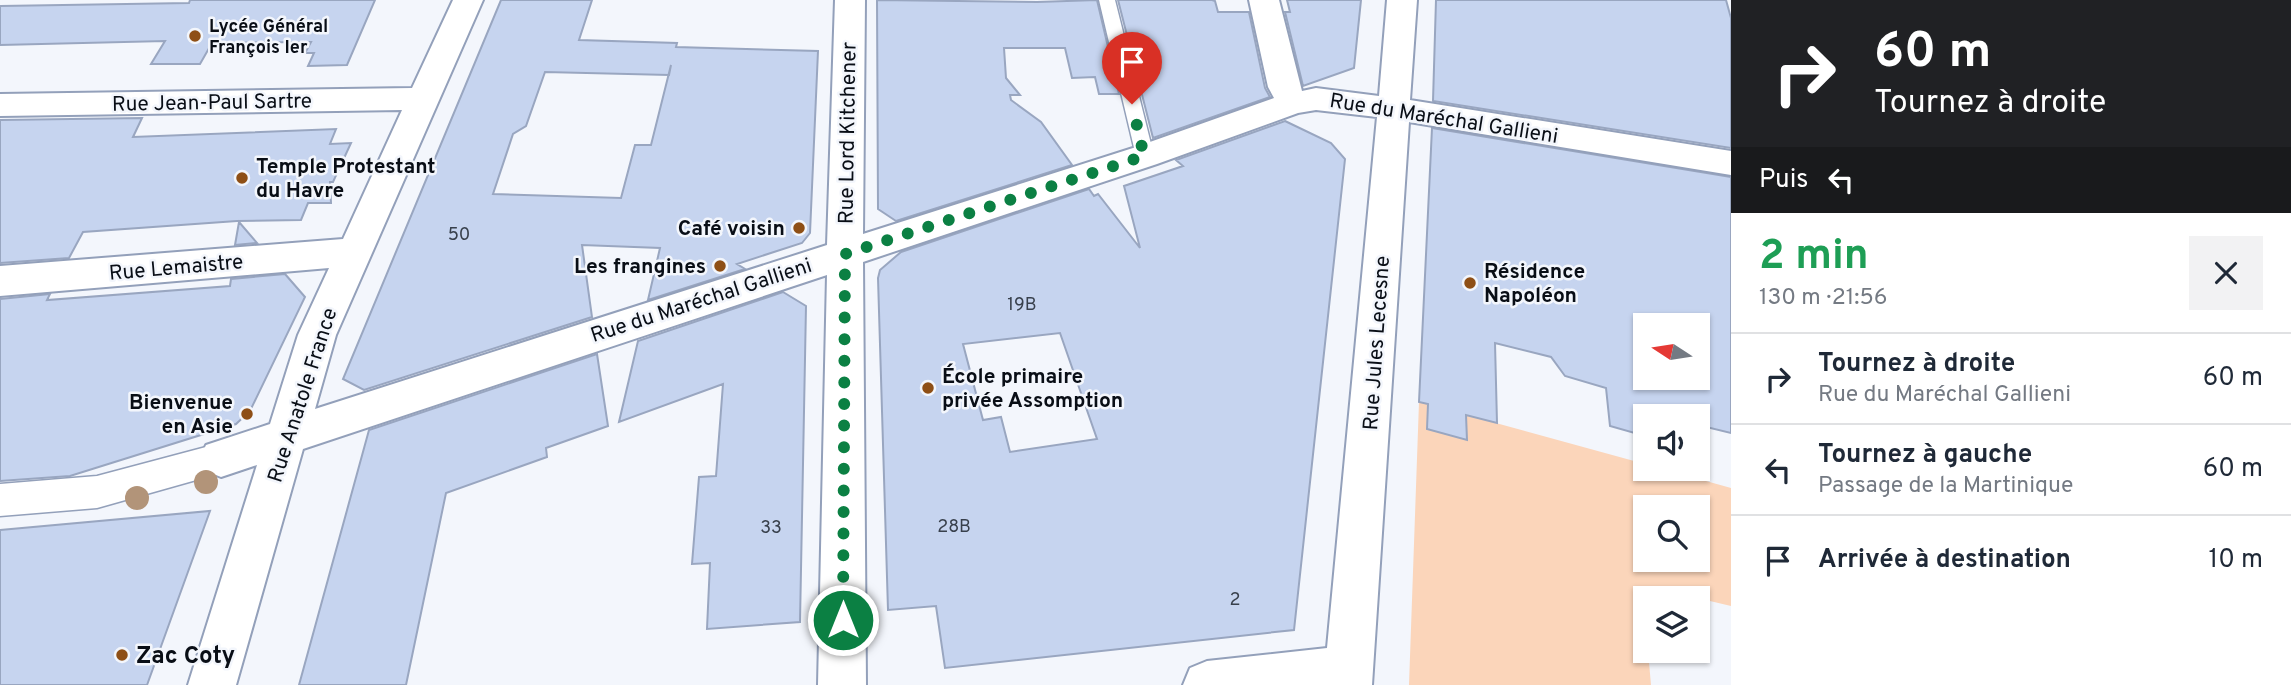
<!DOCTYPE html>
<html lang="fr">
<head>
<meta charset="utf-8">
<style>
	body { margin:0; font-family:Overpass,sans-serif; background:#f2f2f3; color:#1f2937; height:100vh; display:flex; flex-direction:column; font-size:26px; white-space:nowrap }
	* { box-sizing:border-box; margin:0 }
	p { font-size:23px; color:#747a83 }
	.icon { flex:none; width:38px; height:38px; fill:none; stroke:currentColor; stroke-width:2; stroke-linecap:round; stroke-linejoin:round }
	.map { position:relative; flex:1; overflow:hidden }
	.drawer { display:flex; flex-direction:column; background:#fff; width:560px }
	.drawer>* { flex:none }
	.top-card { background:#202124; color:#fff; overflow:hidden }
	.needle { width:46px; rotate:282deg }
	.buttons { position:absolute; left:1633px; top:313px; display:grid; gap:14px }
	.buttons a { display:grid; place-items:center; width:77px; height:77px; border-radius:0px; background:#fff; box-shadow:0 2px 5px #0004; font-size:35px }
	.pin { position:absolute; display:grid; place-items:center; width:60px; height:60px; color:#fff; margin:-72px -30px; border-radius:50% 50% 50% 0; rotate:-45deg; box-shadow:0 0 7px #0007 }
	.pin .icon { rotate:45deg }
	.me { position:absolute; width:77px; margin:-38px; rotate:0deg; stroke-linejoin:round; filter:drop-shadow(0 0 5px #0008) }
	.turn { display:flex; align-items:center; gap:24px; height:147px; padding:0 28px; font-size:32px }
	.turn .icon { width:91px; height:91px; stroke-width:2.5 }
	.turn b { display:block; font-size:49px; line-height:60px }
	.then { display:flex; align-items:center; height:66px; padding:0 28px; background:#0003; gap:14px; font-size:26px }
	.round { display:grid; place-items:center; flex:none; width:74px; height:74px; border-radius:0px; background:#f2f2f3 }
	.headline { display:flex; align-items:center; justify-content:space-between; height:119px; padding:0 28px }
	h1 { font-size:42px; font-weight:700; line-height:52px; color:#1e9e55 }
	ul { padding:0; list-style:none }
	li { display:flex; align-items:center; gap:21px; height:91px; padding:0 28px; border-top:2px solid #e0e1e3 }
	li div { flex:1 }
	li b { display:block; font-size:26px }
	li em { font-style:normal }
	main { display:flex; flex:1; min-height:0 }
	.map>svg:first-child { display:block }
	.green { fill:#fbd5ba; fill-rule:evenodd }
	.building { fill:#c6d4ef; stroke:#99a6c0; stroke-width:2; fill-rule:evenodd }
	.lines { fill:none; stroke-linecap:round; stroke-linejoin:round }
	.service-casing { stroke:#93a0ba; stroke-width:3 }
	.pedestrian-casing { stroke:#93a0ba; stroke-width:3 }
	.minor-casing { stroke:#93a0ba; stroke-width:4 }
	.service { fill:#fff; fill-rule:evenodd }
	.pedestrian { fill:#fff; fill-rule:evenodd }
	.minor { fill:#fff; fill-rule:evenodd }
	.tree { fill:#b29479 }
	.route { stroke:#0b8043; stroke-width:12; stroke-dasharray:0 21.6 }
	.poi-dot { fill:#8e4f16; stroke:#f3f6fc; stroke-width:2.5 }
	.labels { text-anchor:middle; stroke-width:5; stroke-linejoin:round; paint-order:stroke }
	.far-poi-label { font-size:18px; font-weight:bold; fill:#090e16; stroke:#f3f6fc; text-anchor:start }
	.number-label { font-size:18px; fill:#38404c }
	.street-label { font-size:21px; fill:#090e16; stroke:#f3f6fc }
	.poi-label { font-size:21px; font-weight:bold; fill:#090e16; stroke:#f3f6fc; text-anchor:start }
	.near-poi-label { font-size:24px; font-weight:bold; fill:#090e16; stroke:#f3f6fc; text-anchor:start }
</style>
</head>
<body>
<main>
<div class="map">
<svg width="1731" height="685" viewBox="0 0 1731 685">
	<rect width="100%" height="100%" fill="#f3f6fc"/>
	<!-- green -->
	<path class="green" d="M 1419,402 L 1645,464 L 1645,469 L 1663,469 L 1731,488 L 1731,606 L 1672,592 L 1654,598 L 1645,598 L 1645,651 L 1648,651 L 1651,685 L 1409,685 ZM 1645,508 L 1698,508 L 1698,560 L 1645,560 Z"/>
	<!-- building -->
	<path class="building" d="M 190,0 L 375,0 L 347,65 L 308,66 L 314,53 L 305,53 L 311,42 L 212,43 L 200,64 L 151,64 L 165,41 L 0,45 L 0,6 L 189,3 Z
		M 501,0 L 592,0 L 579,40 L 677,43 L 676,47 L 818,51 L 810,233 L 802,243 L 737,264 L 745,269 L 648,300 L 660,248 L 582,245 L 592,317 L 364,390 L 343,379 ZM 671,65 L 651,145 L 635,145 L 621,198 L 493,194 L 513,134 L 526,126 L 545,72 L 669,75 Z
		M 877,0 L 1037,2 L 1097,0 L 1119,94 L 1099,94 L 1095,77 L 1072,78 L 1065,48 L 1004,48 L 1006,78 L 1020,95 L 1010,95 L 1011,100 L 1041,122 L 1072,165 L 896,221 L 878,209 Z
		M 1118,0 L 1212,0 L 1215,1 L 1218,12 L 1249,12 L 1265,88 L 1270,97 L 1153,138 Z
		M 1287,0 L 1361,0 L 1354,68 L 1303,86 L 1285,12 L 1290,12 Z
		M 1436,0 L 1726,0 L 1731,18 L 1731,148 L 1433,101 Z
		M 142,118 L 133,137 L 336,129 L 330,144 L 351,143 L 333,182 L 330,182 L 331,203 L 308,203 L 301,220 L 237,221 L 83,232 L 69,258 L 0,263 L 0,120 Z
		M 1285,121 L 1331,143 L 1345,159 L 1294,630 L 945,668 L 936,606 L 888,610 L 878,278 L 880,270 L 901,252 L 1089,189 L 1094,196 L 1098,194 L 1140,248 L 1124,186 L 1183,166 L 1176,160 ZM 1060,333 L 1097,439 L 1010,452 L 1001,417 L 983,420 L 963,344 Z
		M 1432,128 L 1731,177 L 1731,433 L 1698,425 L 1698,416 L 1666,416 L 1645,411 L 1645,436 L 1610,426 L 1606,388 L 1565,376 L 1551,357 L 1495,343 L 1497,423 L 1466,415 L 1467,440 L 1427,429 L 1428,404 L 1419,402 ZM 1645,326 L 1698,326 L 1698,378 L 1645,378 Z
		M 239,222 L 257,243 L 235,245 Z
		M 285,274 L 305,297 L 250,411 L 236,424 L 70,476 L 0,481 L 0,299 L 50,294 L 47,300 L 230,286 L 231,279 Z
		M 783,292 L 806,306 L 800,622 L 707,629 L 710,563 L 692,564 L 699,477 L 716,476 L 723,384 L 619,422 L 638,341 Z
		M 597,354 L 608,426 L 546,448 L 547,457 L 446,493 L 406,685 L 299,685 L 369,430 Z
		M 210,511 L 147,685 L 0,685 L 0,530 Z"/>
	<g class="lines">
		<defs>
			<path id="service" d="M 1099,0 L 1115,0 L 1154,156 L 1151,161 L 1139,161 L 1136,156 Z"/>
			<path id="pedestrian" d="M 221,443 L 233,447 L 238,458 L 233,469 L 221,473 L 97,508 L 0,516 L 0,484 L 97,476 Z"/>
			<path id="minor" d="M 453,0 L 483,0 L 336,335 L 315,409 L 827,245 L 835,0 L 865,0 L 863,234 L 1133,148 L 1274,98 L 1268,87 L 1249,0 L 1279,0 L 1302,91 L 1316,88 L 1379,96 L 1387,0 L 1417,0 L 1410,100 L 1731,151 L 1731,175 L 1409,122 L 1372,685 L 1183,685 L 1190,668 L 1207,661 L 1327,648 L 1377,117 L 1316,110 L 1298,113 L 1157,164 L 863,262 L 866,685 L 818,685 L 827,275 L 303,449 L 236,685 L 188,685 L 257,465 L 221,477 L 206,471 L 200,458 L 206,445 L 270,424 L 298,335 L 329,268 L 0,296 L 0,266 L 343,239 L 402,110 L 0,116 L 0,94 L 412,88 Z"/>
		</defs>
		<!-- service casing -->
		<use href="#service" class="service-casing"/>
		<!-- pedestrian casing -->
		<use href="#pedestrian" class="pedestrian-casing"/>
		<!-- minor casing -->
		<use href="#minor" class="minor-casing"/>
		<!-- service -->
		<use href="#service" class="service"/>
		<!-- pedestrian -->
		<use href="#pedestrian" class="pedestrian"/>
		<!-- minor -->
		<use href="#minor" class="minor"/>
	</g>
	<!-- trees -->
	<g class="tree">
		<circle cx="206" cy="482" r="12"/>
		<circle cx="137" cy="498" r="12"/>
	</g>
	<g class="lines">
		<!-- route -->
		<path class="route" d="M 843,620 L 845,254 L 1144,156 L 1132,104"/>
	</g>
	<!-- markers -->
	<g class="poi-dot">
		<circle cx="195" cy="36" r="7"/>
		<circle cx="242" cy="178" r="7"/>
		<circle cx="799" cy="228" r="7"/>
		<circle cx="720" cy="266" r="7"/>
		<circle cx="1470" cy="283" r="7"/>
		<circle cx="928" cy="388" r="7"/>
		<circle cx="247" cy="414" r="7"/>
		<circle cx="122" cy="655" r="7"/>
	</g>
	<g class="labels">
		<!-- far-poi labels -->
		<g class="far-poi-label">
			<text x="209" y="32">Lycée Général<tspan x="209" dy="21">François Ier</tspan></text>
		</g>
		<!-- number labels -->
		<g class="number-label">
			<text x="459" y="240">50</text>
			<text x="1022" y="310">19B</text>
			<text x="954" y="532">28B</text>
			<text x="771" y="533">33</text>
			<text x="1235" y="605">2</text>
		</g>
		<!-- street labels -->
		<g class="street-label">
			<text transform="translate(212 102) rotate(-1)" y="7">Rue Jean-Paul Sartre</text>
			<text transform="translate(1444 118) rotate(9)" y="7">Rue du Maréchal Gallieni</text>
			<text transform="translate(847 133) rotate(-89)" y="7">Rue Lord Kitchener</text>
			<text transform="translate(176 267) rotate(-5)" y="7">Rue Lemaistre</text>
			<text transform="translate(701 300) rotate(-18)" y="7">Rue du Maréchal Gallieni</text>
			<text transform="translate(1376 343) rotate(-86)" y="7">Rue Jules Lecesne</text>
			<text transform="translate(302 395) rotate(-72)" y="7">Rue Anatole France</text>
		</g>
		<!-- poi labels -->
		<g class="poi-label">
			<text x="256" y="173">Temple Protestant<tspan x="256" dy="24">du Havre</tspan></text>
			<text x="785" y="235" text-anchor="end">Café voisin</text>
			<text x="706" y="273" text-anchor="end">Les frangines</text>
			<text x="1484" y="278">Résidence<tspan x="1484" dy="24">Napoléon</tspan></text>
			<text x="942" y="383">École primaire<tspan x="942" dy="24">privée Assomption</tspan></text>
			<text x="233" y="409" text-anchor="end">Bienvenue<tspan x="233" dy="24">en Asie</tspan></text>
		</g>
		<!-- near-poi labels -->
		<g class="near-poi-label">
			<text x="136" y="663">Zac Coty</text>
		</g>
	</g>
</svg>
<div class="buttons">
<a><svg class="needle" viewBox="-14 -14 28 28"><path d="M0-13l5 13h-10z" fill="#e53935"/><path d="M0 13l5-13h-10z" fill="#747a83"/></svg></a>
<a><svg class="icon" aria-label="sound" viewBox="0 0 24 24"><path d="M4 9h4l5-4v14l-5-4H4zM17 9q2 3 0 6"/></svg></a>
<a><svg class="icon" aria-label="search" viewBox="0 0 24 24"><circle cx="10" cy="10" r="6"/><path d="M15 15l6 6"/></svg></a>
<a><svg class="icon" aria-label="layers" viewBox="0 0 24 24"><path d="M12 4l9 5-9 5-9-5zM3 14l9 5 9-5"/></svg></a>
</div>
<div class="pin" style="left:1132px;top:104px;background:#d93025"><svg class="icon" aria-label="arrive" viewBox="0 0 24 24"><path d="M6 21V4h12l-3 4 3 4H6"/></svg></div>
<svg class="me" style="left:843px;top:620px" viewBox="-20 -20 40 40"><circle r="17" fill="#0b8043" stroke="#fff" stroke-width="3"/><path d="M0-11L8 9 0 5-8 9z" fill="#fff"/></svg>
</div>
<section class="drawer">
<div class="top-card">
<div class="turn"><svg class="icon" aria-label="right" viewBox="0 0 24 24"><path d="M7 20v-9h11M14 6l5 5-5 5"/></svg><div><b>60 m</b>Tournez à droite</div></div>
<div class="then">Puis<svg class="icon" aria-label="left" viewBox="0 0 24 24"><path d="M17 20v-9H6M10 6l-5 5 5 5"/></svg></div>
</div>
<div class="headline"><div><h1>2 min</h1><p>130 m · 21:56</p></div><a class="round"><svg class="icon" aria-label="close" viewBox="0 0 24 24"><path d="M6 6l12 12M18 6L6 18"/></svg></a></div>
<ul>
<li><svg class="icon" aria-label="right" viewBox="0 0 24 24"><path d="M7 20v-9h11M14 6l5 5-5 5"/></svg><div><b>Tournez à droite</b><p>Rue du Maréchal Gallieni</p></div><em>60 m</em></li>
<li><svg class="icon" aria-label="left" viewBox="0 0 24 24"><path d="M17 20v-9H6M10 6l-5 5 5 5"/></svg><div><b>Tournez à gauche</b><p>Passage de la Martinique</p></div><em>60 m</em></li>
<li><svg class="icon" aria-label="arrive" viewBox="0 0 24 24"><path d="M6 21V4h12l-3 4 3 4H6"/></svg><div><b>Arrivée à destination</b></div><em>10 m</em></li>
</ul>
</section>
</main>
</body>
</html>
